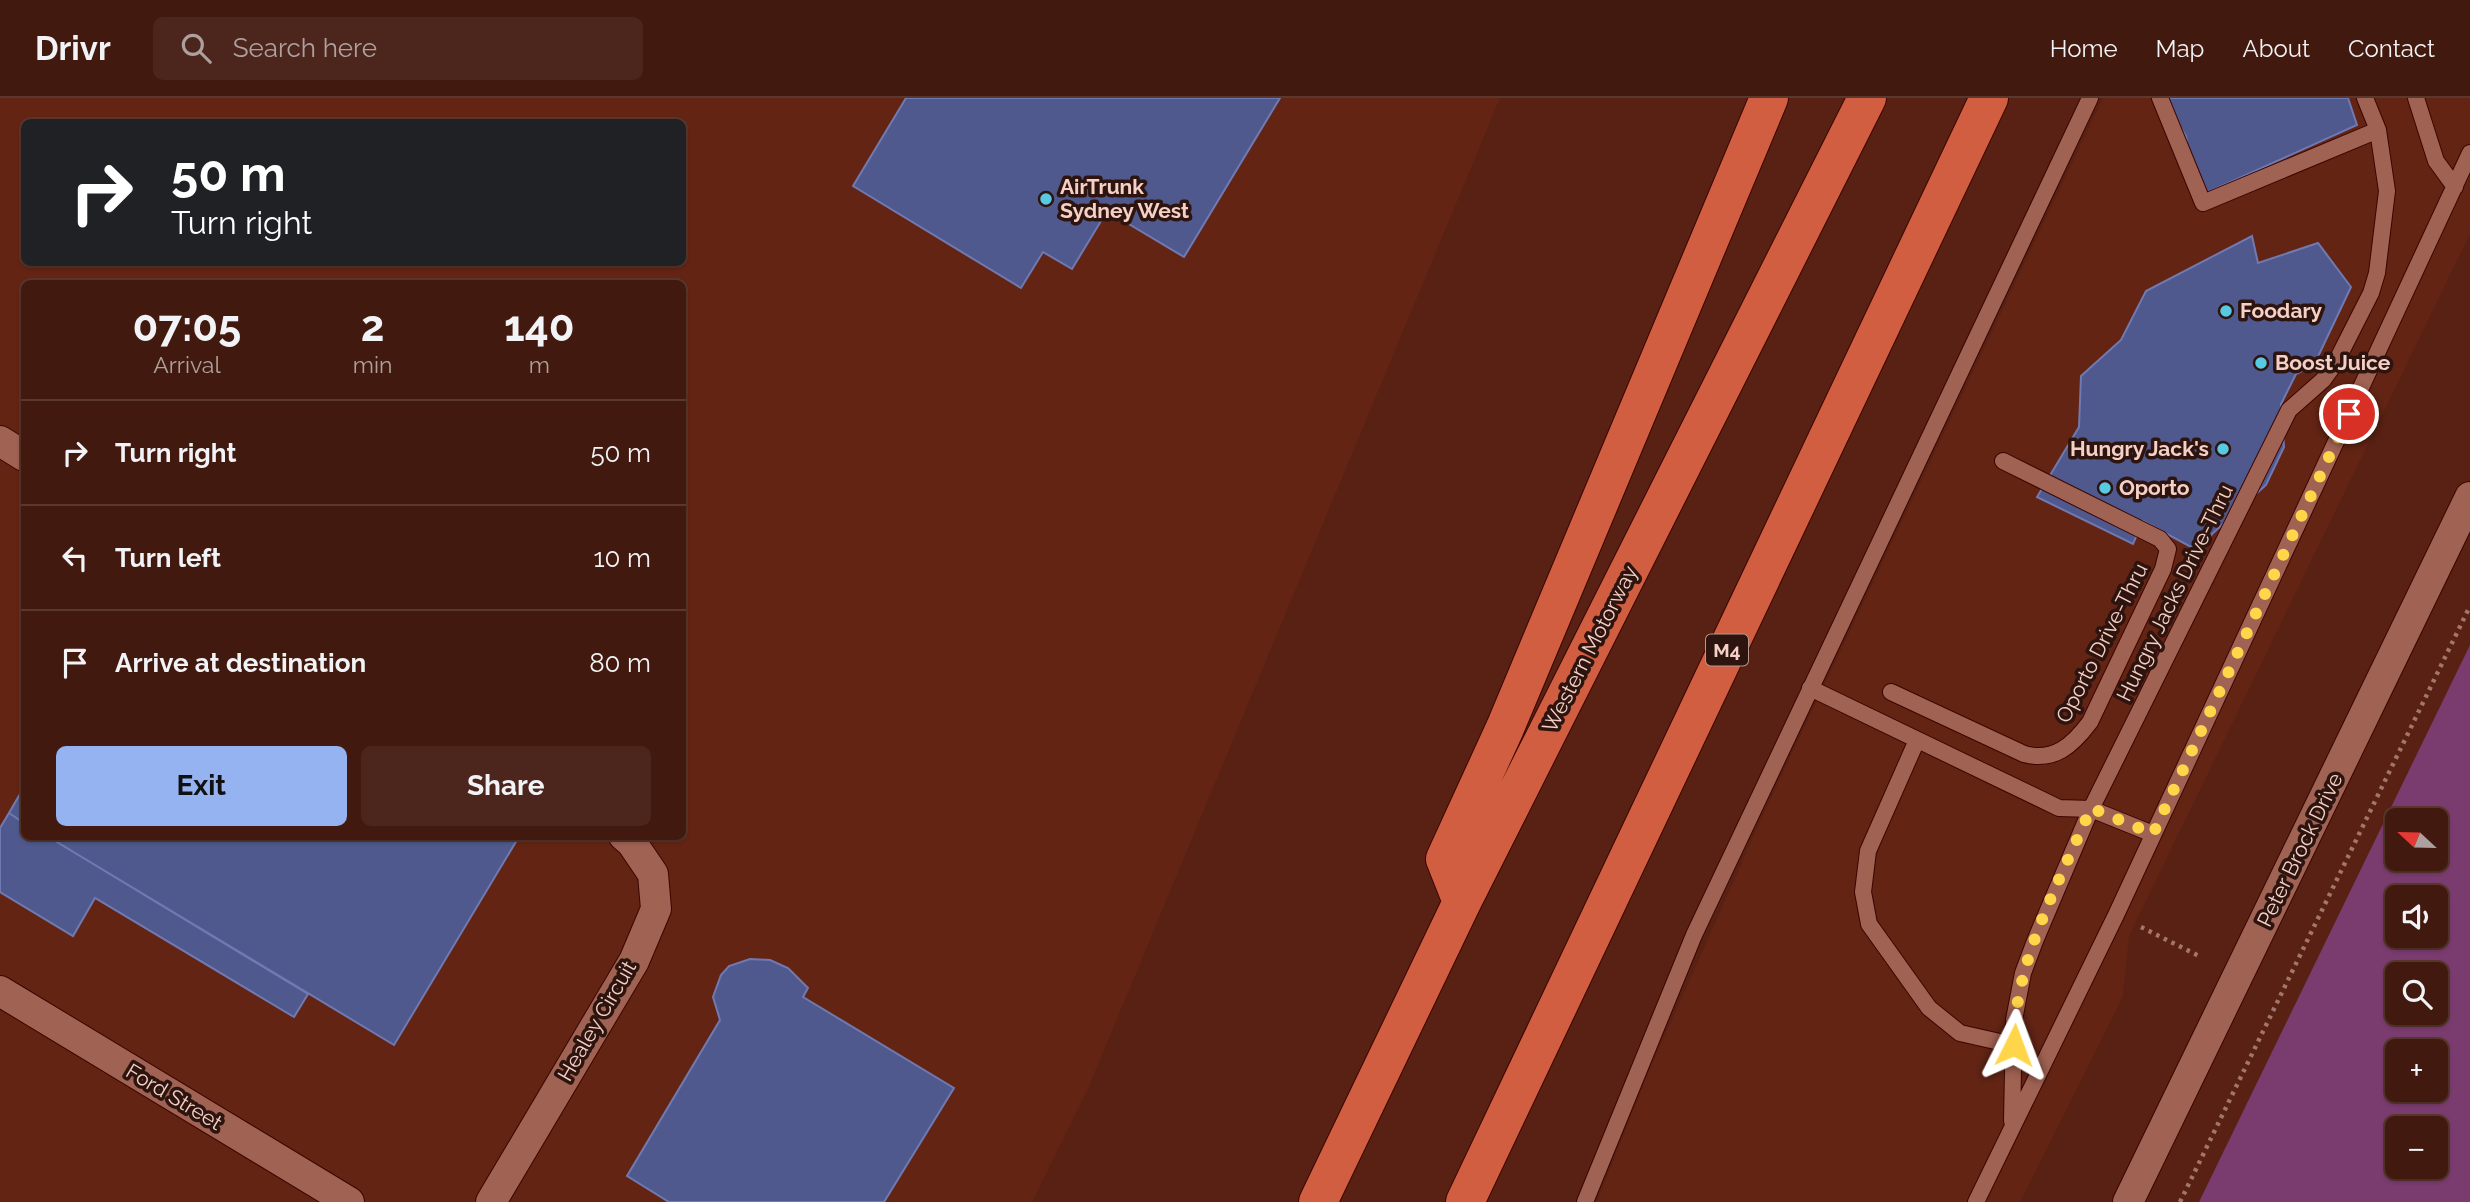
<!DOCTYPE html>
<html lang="en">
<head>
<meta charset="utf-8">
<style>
	body { margin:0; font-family:Raleway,sans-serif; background:#4c261c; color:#f1f3f6; height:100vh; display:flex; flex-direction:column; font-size:26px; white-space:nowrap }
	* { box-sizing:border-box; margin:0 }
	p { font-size:23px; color:#aea09e }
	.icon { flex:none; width:38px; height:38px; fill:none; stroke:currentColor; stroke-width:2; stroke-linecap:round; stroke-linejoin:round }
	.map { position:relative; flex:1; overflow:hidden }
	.details { position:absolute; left:21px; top:182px; width:665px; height:560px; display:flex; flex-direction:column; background:#42190e; border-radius:10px; box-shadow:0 2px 5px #0004,0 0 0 2px #5a382e }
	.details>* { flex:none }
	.guide { position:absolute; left:21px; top:21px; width:665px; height:147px; border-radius:10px; box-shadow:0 2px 5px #0004,0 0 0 2px #5a382e; background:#202124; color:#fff; overflow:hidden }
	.needle { width:46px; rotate:292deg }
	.buttons { position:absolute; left:2385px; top:710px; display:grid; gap:14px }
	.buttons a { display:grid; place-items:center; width:63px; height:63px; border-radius:10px; background:#42190e; box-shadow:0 2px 5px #0004,0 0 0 2px #5a382e; font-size:35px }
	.pin { position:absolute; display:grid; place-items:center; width:60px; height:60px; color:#fff; margin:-30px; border:4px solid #fff; border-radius:50%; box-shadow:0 2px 7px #0007 }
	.me { position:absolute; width:77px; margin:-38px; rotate:3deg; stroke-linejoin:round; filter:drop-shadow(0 0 5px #0008) }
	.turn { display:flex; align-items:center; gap:24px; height:147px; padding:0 35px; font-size:32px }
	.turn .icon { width:91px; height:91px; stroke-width:2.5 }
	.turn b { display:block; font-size:49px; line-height:60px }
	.eta { display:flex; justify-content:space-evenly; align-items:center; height:119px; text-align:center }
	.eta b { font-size:42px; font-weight:700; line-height:49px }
	.cta { display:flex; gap:14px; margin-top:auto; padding:14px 35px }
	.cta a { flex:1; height:80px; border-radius:10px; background:#95b2f1; color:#111; font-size:28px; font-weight:700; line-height:80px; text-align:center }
	.cta a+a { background:#4c261c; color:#f1f3f6 }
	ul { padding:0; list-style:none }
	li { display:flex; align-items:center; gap:21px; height:105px; padding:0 35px; border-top:2px solid #5a382e }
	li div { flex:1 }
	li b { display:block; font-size:26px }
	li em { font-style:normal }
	header { display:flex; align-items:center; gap:42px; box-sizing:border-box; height:98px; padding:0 35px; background:#42190e; border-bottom:2px solid #5a382e }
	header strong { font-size:33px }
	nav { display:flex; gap:38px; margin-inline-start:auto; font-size:24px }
	.search { width:490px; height:63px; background:#4c261c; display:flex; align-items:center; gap:18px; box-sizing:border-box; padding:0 24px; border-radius:10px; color:#aea09e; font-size:26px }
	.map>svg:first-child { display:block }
	.built { fill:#632414; fill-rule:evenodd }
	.green { fill:#7a3b6e; fill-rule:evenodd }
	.building { fill:#4f598d; stroke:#707ab2; stroke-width:2 }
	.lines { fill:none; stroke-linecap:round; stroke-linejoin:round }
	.service-casing { stroke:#3b0500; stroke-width:18 }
	.minor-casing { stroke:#3b0500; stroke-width:32 }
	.motorway-casing { stroke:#3b0500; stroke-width:40 }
	.path { stroke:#a3766a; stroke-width:4.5; stroke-dasharray:3.5 5; stroke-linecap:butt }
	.service { stroke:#a06252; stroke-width:16 }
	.minor { stroke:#a06252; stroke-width:30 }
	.motorway { stroke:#d15e41; stroke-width:38 }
	.route { stroke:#ffd54a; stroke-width:12; stroke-dasharray:0 21.6 }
	.poi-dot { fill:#57c9e3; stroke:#2d140e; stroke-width:2.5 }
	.labels { text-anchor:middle; stroke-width:7; stroke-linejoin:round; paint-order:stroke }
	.shield { fill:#2d140e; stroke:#b8988f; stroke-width:2 }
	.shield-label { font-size:19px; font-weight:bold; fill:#f4d0c6 }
	.poi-label { font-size:21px; font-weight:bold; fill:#f4d0c6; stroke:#2d140e; text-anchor:start }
	.street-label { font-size:21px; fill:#f4d0c6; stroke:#2d140e }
</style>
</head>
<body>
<header>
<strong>Drivr</strong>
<div class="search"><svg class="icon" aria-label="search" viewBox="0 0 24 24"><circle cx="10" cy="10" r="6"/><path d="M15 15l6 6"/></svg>Search here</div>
<nav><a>Home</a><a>Map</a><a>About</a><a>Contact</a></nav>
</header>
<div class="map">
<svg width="2470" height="1104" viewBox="0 0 2470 1104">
	<rect width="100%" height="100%" fill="#582113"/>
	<!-- built -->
	<path class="built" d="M 0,0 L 1500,0 L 1087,993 L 1032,1104 L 0,1104 ZM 24,24 L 682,24 L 682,164 L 24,164 ZM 24,186 L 682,186 L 682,738 L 24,738 Z
		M 2103,0 L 2470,0 L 2470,136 L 2129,838 L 2123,898 L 2020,1104 L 1597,1104 L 1652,966 L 1768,706 Z"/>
	<!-- green -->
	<path class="green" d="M 2470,547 L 2470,1104 L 2199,1104 ZM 2398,723 L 2436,723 L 2436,761 L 2398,761 ZM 2398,800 L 2436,800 L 2436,838 L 2398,838 ZM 2398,877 L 2436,877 L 2436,915 L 2398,915 ZM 2398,954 L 2436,954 L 2436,992 L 2398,992 ZM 2398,1031 L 2436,1031 L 2436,1069 L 2398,1069 Z"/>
	<!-- building -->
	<path class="building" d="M 906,0 L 1280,0 L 1184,159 L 1107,113 L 1072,171 L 1043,154 L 1021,190 L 853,88 Z
		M 2162,0 L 2348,0 L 2357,27 L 2195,100 L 2186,38 Z
		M 2252,138 L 2258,165 L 2318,145 L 2351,189 L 2314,267 L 2296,276 L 2281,306 L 2284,349 L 2266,387 L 2212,436 L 2202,455 L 2143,423 L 2133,446 L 2037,399 L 2079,329 L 2081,278 L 2121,242 L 2146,193 Z
		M 24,689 L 24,725 L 9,715 Z
		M 9,715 L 24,725 L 24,738 L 47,738 L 308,896 L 294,919 L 95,800 L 73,838 L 0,794 L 0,730 Z
		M 47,738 L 511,738 L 517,742 L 394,947 Z
		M 750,861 L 770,862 L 788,870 L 808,890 L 803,899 L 954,990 L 884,1104 L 669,1104 L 627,1078 L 720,922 L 713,899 L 721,877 L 729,868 Z"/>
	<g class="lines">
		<defs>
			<path id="service" d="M 2160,0 L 2203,105 L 2378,32 L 2365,0
				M 2416,0 L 2436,63 L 2455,89
				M 1810,590 L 2059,710 L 2091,711 L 2153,736
				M 1891,594 L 2024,656 C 2054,664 2072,648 2090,624 L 2163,471 L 2168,451 L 2160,441 L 2003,363
				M 1917,642 L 1868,753 L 1863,794 L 1869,826 L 1929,910 L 1960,935 L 2013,947
				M 2012,1023 L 2014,922 L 2023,875 L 2035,843 L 2091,711 L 2289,312 L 2323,282 L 2336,264 L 2371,195 L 2377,175 L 2387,93 L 2378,32
				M 1585,1104 L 1694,837 L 2090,0
				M 1976,1104 L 2116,817 L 2470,55"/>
			<path id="minor" d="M 0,343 L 24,358
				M 0,893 L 349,1104
				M 491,1104 L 634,863 L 656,811 L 653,776 L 632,745 L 624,738
				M 2128,1104 L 2470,399"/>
			<path id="motorway" d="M 1462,804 L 1445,761 L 1505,630 L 1769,0
				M 1318,1104 L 1462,804 L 1867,0
				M 1465,1104 L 1989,0"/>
		</defs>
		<!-- service casing -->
		<use href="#service" class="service-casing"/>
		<!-- minor casing -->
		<use href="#minor" class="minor-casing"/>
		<!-- motorway casing -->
		<use href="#motorway" class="motorway-casing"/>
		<!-- path -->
		<path class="path" d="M 2141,829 L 2201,859
			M 2180,1104 L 2470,508"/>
		<!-- service -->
		<use href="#service" class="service"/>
		<!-- minor -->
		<use href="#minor" class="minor"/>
		<!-- motorway -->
		<use href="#motorway" class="motorway"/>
	</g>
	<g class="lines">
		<!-- route -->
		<path class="route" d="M 2014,947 C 2014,864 2059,785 2091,710 L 2153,736 L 2349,316"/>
	</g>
	<!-- markers -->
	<g class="poi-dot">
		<circle cx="1046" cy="101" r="7"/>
		<circle cx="2226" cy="213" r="7"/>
		<circle cx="2261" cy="265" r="7"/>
		<circle cx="2223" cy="351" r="7"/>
		<circle cx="2105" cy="390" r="7"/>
	</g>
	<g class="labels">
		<!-- shield labels -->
		<rect class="shield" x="1706" y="536.5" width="42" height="31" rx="5"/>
		<g class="shield-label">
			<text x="1727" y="559">M4</text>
		</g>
		<!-- poi labels -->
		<g class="poi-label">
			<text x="1060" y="96">AirTrunk<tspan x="1060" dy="24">Sydney West</tspan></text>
			<text x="2240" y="220">Foodary</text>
			<text x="2275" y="272">Boost Juice</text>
			<text x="2209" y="358" text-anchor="end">Hungry Jack's</text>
			<text x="2119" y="397">Oporto</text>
		</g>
		<!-- street labels -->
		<g class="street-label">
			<text transform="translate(2175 495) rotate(-64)" y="7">Hungry Jacks Drive-Thru</text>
			<text transform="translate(2102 545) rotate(-63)" y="7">Oporto Drive-Thru</text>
			<text transform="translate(1590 551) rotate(-63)" y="7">Western Motorway</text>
			<text transform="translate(2300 752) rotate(-64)" y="7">Peter Brock Drive</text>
			<text transform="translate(597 923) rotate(-60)" y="7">Healey Circuit</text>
			<text transform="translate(174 999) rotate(31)" y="7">Ford Street</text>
		</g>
	</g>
</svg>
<div class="buttons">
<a><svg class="needle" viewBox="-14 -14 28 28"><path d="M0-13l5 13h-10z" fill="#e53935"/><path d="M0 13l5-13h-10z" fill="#aea09e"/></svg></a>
<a><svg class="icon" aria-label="sound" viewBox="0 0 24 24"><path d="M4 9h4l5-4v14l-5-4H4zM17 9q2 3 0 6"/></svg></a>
<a><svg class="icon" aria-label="search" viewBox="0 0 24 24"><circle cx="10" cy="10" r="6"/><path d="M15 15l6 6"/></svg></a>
<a>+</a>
<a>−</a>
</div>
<div class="pin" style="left:2349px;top:316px;background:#d93025"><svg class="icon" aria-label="arrive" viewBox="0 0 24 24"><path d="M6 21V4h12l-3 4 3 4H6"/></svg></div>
<svg class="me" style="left:2014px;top:947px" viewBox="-20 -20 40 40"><path d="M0-17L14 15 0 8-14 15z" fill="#ffd54a" stroke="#fff" stroke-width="4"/></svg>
<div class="guide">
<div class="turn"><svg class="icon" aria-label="right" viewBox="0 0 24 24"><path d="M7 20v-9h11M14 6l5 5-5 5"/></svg><div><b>50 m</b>Turn right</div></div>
</div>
<section class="details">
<div class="eta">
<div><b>07:05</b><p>Arrival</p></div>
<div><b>2</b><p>min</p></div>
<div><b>140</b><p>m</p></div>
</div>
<ul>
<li><svg class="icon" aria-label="right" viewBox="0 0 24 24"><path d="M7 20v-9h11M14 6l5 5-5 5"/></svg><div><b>Turn right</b></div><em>50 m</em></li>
<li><svg class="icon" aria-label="left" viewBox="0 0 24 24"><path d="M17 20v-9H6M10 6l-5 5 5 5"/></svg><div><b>Turn left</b></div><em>10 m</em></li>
<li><svg class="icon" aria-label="arrive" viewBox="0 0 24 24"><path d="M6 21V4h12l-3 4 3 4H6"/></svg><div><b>Arrive at destination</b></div><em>80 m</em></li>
</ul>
<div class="cta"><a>Exit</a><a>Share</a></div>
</section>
</div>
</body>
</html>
